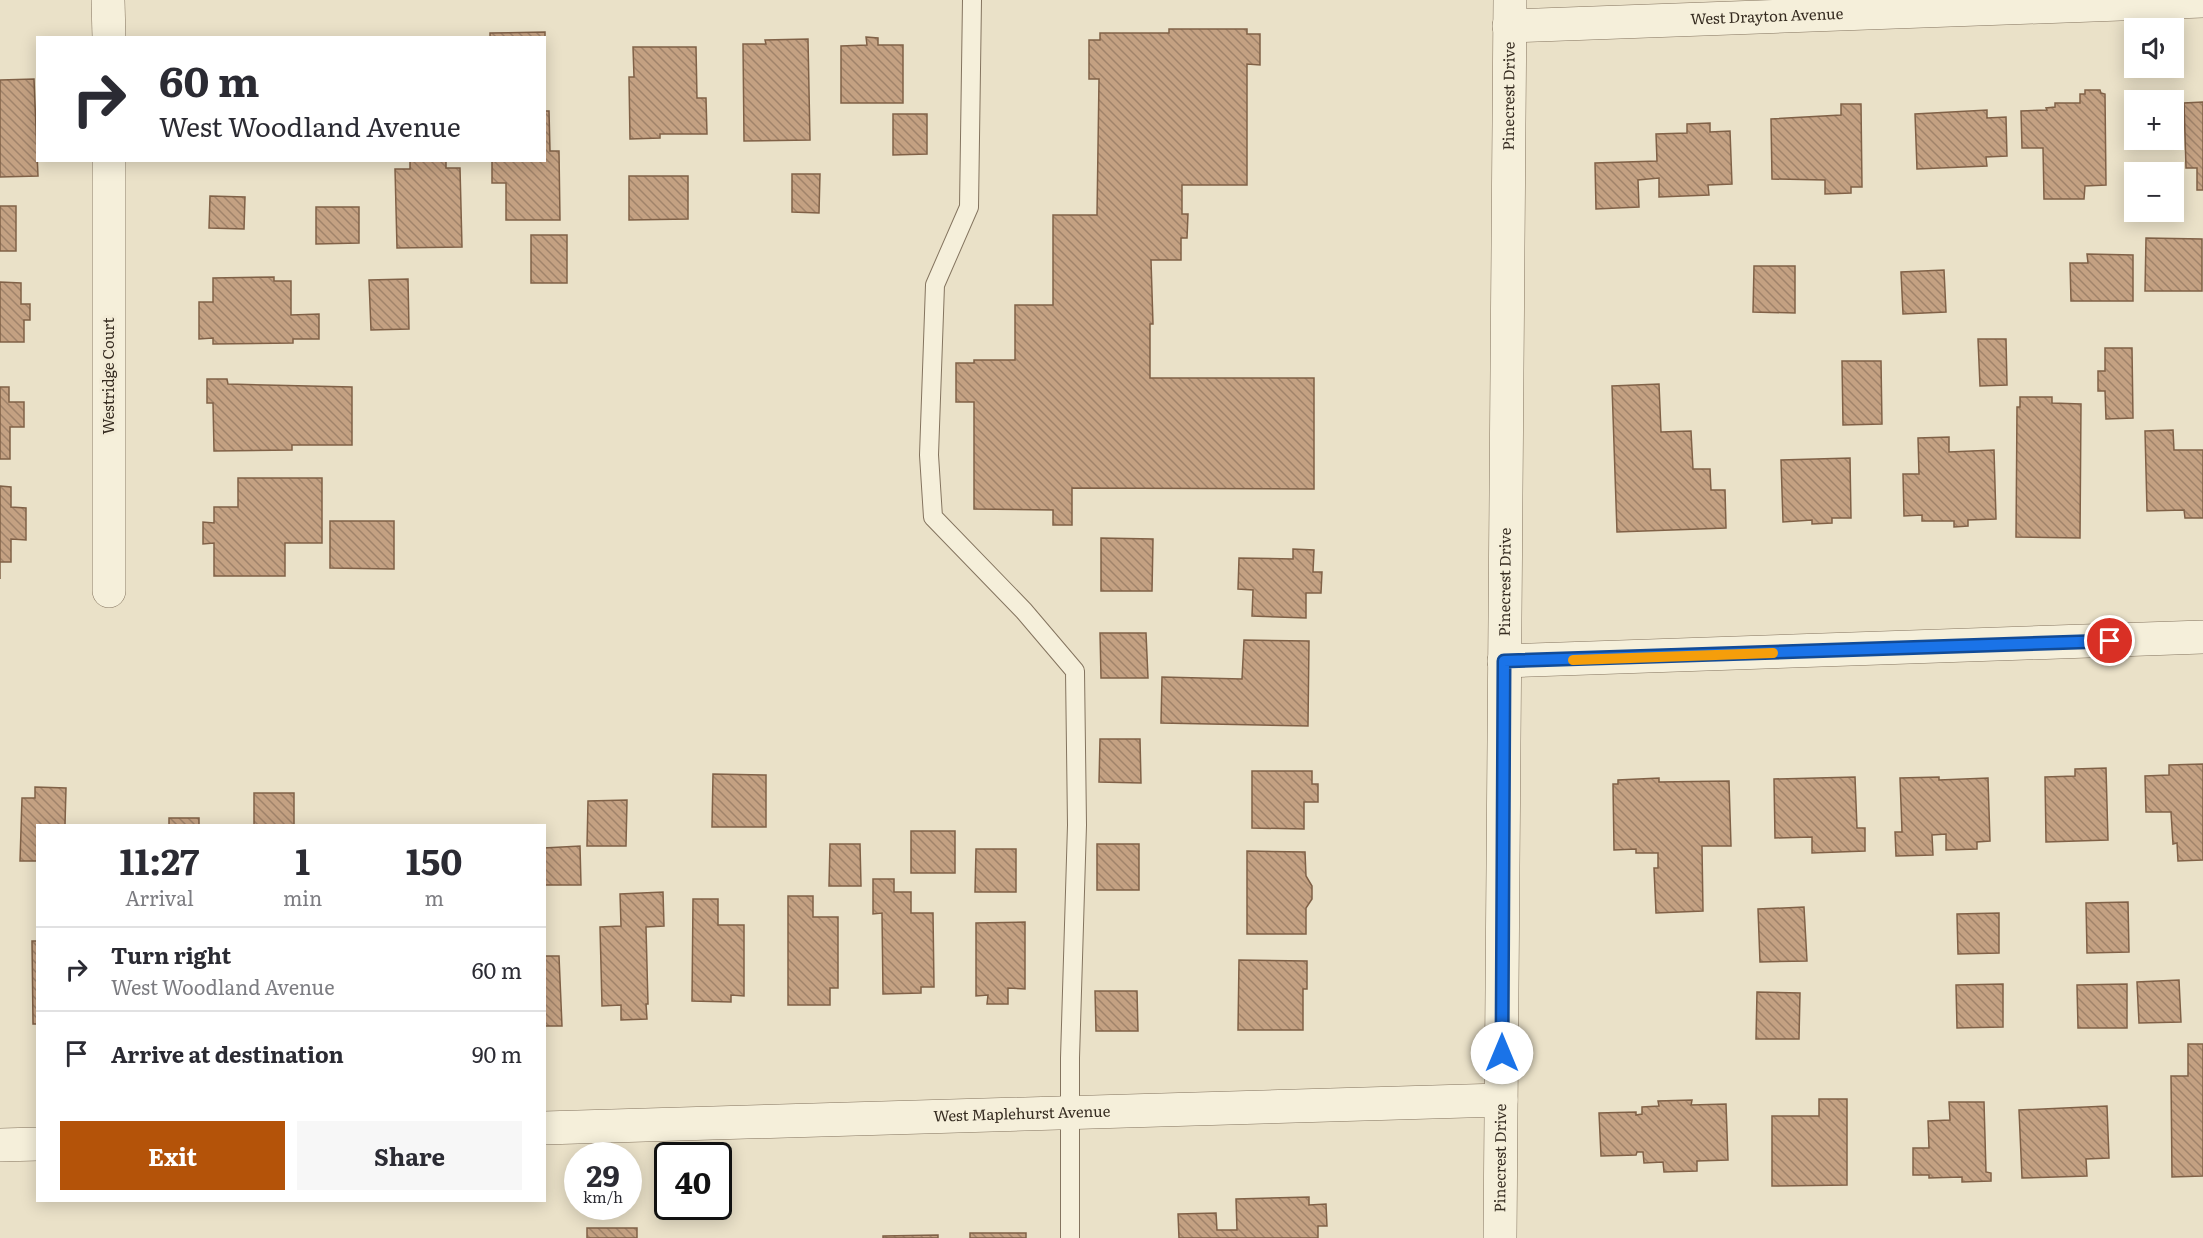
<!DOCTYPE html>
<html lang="en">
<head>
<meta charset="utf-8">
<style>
	body { margin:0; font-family:Literata,serif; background:#f7f7f7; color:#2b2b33; height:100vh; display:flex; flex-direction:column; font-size:22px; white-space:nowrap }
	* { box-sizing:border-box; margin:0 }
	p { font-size:20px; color:#7c7c81 }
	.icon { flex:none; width:33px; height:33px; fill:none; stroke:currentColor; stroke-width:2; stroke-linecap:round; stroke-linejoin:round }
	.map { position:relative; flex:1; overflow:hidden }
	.panel { position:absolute; left:36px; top:824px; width:510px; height:378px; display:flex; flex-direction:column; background:#fff; border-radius:0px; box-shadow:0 3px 15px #0003 }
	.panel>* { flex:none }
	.top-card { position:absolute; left:36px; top:36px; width:510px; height:126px; border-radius:0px; box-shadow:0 3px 15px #0003; background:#fff; color:#2b2b33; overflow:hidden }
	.controls { position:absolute; left:2124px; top:18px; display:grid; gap:12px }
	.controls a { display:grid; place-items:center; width:60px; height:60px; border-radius:0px; background:#fff; box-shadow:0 3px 15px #0003; font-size:30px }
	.speed { position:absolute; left:564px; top:1142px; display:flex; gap:12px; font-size:30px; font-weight:700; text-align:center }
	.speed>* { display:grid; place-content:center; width:78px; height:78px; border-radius:50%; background:#fff; box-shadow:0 3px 15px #0003; line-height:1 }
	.speed small { font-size:15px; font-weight:400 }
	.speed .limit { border:3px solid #111; border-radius:9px; background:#fff; color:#111 }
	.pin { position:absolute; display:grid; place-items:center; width:51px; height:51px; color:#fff; margin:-26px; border:3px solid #fff; border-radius:50%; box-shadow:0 2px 6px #0007 }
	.me { position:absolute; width:66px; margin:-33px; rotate:0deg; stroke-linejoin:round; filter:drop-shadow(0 0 4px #0008) }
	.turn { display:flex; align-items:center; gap:21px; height:126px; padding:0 24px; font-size:27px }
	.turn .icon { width:78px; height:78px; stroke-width:2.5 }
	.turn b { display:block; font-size:42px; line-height:51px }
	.eta { display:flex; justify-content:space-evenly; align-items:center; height:102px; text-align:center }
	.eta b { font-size:36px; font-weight:700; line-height:42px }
	.action { display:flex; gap:12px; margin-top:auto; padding:12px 24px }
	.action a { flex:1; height:69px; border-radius:0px; background:#b45309; color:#fff; font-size:24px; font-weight:700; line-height:69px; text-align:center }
	.action a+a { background:#f7f7f7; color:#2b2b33 }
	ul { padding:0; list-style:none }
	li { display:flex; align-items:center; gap:18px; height:84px; padding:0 24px; border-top:2px solid #e1e1e2 }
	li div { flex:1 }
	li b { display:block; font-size:22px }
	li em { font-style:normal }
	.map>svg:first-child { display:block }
	.building { fill:url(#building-back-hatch); stroke:#806147; stroke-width:1.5 }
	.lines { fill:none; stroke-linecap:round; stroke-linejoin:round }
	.service-casing { stroke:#84745f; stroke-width:20 }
	.minor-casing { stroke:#84745f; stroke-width:34 }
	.tertiary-casing { stroke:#84745f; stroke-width:34 }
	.service { stroke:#f5efda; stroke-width:18 }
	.minor { stroke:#f5efda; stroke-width:33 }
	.tertiary { stroke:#f5efda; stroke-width:33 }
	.route-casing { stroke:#114b97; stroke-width:15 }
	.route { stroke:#1a73e8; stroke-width:10 }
	.slow { stroke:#f59e0b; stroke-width:10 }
	.labels { text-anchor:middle; stroke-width:6; stroke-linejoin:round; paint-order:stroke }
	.street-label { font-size:15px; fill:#362c21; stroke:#f2ebd6 }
</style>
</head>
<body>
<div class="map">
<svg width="2203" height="1238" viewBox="0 0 2203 1238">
	<defs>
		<pattern id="building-back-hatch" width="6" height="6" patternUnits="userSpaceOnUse" patternTransform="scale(1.5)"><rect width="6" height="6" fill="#c4a182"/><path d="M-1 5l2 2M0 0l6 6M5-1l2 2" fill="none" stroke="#a0836a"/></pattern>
	</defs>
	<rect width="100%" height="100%" fill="#eae1c8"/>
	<!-- building -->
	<path class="building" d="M 1169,29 L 1247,29 L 1247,34 L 1260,34 L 1260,65 L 1247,64 L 1247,185 L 1182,185 L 1182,214 L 1188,214 L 1187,238 L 1181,238 L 1181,260 L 1151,260 L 1153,324 L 1150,324 L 1150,378 L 1314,378 L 1314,489 L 1072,488 L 1072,525 L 1053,525 L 1053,510 L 974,509 L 974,402 L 956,402 L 956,363 L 974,363 L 974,360 L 1015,360 L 1015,305 L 1053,305 L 1053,215 L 1097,215 L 1099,79 L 1089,79 L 1089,40 L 1100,40 L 1100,33 L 1169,33 Z
		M 545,32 L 545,111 L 549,111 L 550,151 L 559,151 L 560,220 L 506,220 L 506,183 L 492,183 L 492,160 L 544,160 L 544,38 L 490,38 L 490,33 Z
		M 866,37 L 878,38 L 878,45 L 903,45 L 903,103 L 841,103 L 841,46 L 867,45 Z
		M 808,39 L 810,140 L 744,141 L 743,44 L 766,44 L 765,40 Z
		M 633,47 L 696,47 L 697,98 L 706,98 L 707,134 L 660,134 L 660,138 L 630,139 L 629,77 L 634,77 Z
		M 34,79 L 38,176 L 0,177 L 0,80 Z
		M 2085,90 L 2100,90 L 2101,93 L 2105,94 L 2106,185 L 2085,186 L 2084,199 L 2044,199 L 2043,148 L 2022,148 L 2021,111 L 2047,110 L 2046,108 L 2055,107 L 2055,103 L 2080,103 L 2080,94 L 2085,94 Z
		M 2203,102 L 2203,190 L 2197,190 L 2197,168 L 2186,168 L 2184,103 Z
		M 1841,104 L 1861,104 L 1862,187 L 1851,187 L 1851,193 L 1825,194 L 1825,180 L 1772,179 L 1771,119 L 1841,115 Z
		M 1987,110 L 1987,118 L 2006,117 L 2007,156 L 1986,157 L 1987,166 L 1917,169 L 1915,114 Z
		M 893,114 L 927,114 L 927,154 L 893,155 Z
		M 1710,123 L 1710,132 L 1730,131 L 1732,184 L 1708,185 L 1709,195 L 1659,197 L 1659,178 L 1638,180 L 1639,207 L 1596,209 L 1595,163 L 1657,161 L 1656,134 L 1687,133 L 1687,124 Z
		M 410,160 L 446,160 L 446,168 L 460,168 L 462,247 L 397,248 L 395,169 L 410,169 Z
		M 792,174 L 820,174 L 819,213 L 792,212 Z
		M 629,176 L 688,176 L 688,219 L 629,220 Z
		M 210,196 L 245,197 L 244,229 L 209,228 Z
		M 0,206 L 16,206 L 16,251 L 0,251 Z
		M 316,207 L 359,207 L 359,243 L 316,244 Z
		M 531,235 L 567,235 L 567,283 L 531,283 Z
		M 2146,238 L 2202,239 L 2202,291 L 2145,291 Z
		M 2087,254 L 2133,255 L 2133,301 L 2071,301 L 2070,263 L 2088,263 Z
		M 1754,266 L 1795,266 L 1795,313 L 1753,312 Z
		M 1944,270 L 1946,312 L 1903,314 L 1901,272 Z
		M 274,277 L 274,281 L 291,281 L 291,315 L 319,314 L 319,339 L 293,339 L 293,343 L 213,344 L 213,338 L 199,339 L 199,302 L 213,302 L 213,278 Z
		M 408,279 L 409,329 L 371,330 L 369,280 Z
		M 0,282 L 21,283 L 21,304 L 30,304 L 30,320 L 24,320 L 24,342 L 0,342 Z
		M 1978,339 L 2006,339 L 2007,385 L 1980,386 Z
		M 2105,348 L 2132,348 L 2133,418 L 2106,419 L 2105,391 L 2098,391 L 2098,371 L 2105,371 Z
		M 1842,361 L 1881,361 L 1882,424 L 1843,425 Z
		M 207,379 L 227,379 L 228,384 L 352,387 L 352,445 L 292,445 L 292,450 L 214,451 L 213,403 L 207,403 Z
		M 1659,384 L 1661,432 L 1691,431 L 1693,469 L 1710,469 L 1711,490 L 1725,490 L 1726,528 L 1617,532 L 1612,386 Z
		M 0,387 L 9,387 L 9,402 L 24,402 L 24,427 L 10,427 L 10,459 L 0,459 Z
		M 2020,397 L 2052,397 L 2052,403 L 2081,404 L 2080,538 L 2016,537 L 2017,407 L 2020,407 Z
		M 2173,430 L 2174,450 L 2203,450 L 2203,518 L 2185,518 L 2184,510 L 2147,511 L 2145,431 Z
		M 1949,437 L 1949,452 L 1994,450 L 1996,519 L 1968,520 L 1968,526 L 1954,527 L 1954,521 L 1922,521 L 1922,515 L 1904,516 L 1903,474 L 1919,474 L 1918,438 Z
		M 1850,458 L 1851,518 L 1832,518 L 1832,523 L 1812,524 L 1812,520 L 1783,522 L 1781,460 Z
		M 238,478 L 322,478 L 322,543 L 285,543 L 285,576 L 214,576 L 214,543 L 203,544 L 203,522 L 214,523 L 214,507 L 238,507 Z
		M 0,486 L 11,487 L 11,507 L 26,508 L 26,540 L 11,539 L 11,562 L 0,562 L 0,579 Z
		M 330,521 L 394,521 L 394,569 L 330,568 Z
		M 1101,538 L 1153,539 L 1152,591 L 1101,591 Z
		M 1293,549 L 1314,550 L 1313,572 L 1322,572 L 1321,593 L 1306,593 L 1306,618 L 1252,616 L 1253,590 L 1238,589 L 1239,558 L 1293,559 Z
		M 1100,633 L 1146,633 L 1148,678 L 1101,678 Z
		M 1244,640 L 1309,641 L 1308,726 L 1161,723 L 1162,677 L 1242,679 Z
		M 1100,739 L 1140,739 L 1141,783 L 1099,782 Z
		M 2203,764 L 2203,860 L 2178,861 L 2177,843 L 2173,844 L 2171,812 L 2146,812 L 2145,776 L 2169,775 L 2169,765 Z
		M 2106,768 L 2108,840 L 2046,842 L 2045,777 L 2075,776 L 2075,769 Z
		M 1252,771 L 1312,771 L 1312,784 L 1318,784 L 1318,802 L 1304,802 L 1304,829 L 1252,828 Z
		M 713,774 L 766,775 L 766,827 L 712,827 Z
		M 1855,777 L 1857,828 L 1865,828 L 1865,851 L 1812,853 L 1812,837 L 1775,838 L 1774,779 Z
		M 1939,777 L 1939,780 L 1988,778 L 1990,841 L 1977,842 L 1977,849 L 1946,850 L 1946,834 L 1932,835 L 1933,855 L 1896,856 L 1895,832 L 1902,832 L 1900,778 Z
		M 1659,778 L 1659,782 L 1729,781 L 1731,846 L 1702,846 L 1703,911 L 1656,913 L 1654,868 L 1658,868 L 1658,853 L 1636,853 L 1636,849 L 1614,850 L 1613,784 L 1618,784 L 1618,780 Z
		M 35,787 L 66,788 L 65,825 L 38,825 L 38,861 L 20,861 L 22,798 L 35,798 Z
		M 254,793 L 294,793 L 294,825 L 254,825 Z
		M 627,800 L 626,846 L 587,846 L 588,801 Z
		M 169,818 L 199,818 L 199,825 L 169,825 Z
		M 911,831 L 955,831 L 955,873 L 911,873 Z
		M 830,844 L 860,844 L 861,886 L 829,886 Z
		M 1097,844 L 1139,844 L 1139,890 L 1097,890 Z
		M 580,846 L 581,885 L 544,885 L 544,848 Z
		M 976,849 L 1016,849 L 1016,892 L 975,892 Z
		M 1247,851 L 1305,852 L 1306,876 L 1312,886 L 1312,899 L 1306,908 L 1306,934 L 1247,934 Z
		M 873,879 L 894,879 L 894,892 L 911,892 L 911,913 L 933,913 L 934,987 L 921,987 L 921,993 L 883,994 L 882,913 L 873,914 Z
		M 663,892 L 664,926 L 646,927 L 648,1004 L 646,1004 L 647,1019 L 621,1020 L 621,1005 L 602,1006 L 600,927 L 621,926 L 620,894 Z
		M 788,896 L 813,896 L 813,917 L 838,917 L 838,988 L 830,988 L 830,1005 L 788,1005 Z
		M 693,899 L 718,899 L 718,925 L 744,925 L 744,996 L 731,995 L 731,1002 L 692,1001 Z
		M 2128,902 L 2129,952 L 2087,953 L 2086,903 Z
		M 1804,907 L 1807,961 L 1760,962 L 1758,909 Z
		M 1999,913 L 1999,953 L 1958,954 L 1957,914 Z
		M 1025,922 L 1025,989 L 1008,988 L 1008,1004 L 987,1004 L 988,995 L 976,996 L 976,923 Z
		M 32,941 L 38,941 L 38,1024 L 33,1024 Z
		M 544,956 L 559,956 L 562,1026 L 544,1026 Z
		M 1239,960 L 1307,961 L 1307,989 L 1303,989 L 1303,1030 L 1238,1030 Z
		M 2179,980 L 2181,1022 L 2139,1023 L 2137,982 Z
		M 2003,984 L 2003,1027 L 1957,1028 L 1956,985 Z
		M 2127,984 L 2127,1028 L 2078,1028 L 2077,985 Z
		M 1095,991 L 1137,991 L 1138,1031 L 1096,1031 Z
		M 1757,992 L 1800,993 L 1799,1039 L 1756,1039 Z
		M 2188,1044 L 2203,1044 L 2203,1176 L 2172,1177 L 2171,1076 L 2188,1076 Z
		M 1819,1099 L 1847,1099 L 1847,1185 L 1772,1186 L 1772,1116 L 1819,1116 Z
		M 1692,1100 L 1691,1105 L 1726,1104 L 1728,1160 L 1697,1161 L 1697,1171 L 1664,1172 L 1663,1162 L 1644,1163 L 1643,1152 L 1637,1152 L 1636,1155 L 1601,1156 L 1599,1113 L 1636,1112 L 1636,1115 L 1642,1114 L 1642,1107 L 1659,1106 L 1658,1101 Z
		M 1949,1102 L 1984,1102 L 1986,1172 L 1991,1173 L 1991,1181 L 1962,1182 L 1962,1177 L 1929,1178 L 1929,1175 L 1913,1175 L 1913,1148 L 1929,1148 L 1928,1121 L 1950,1120 Z
		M 2107,1106 L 2109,1158 L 2086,1159 L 2087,1176 L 2022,1178 L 2019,1110 Z
		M 1309,1197 L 1309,1205 L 1326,1204 L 1327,1226 L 1318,1226 L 1318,1238 L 1179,1238 L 1178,1214 L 1216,1213 L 1217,1230 L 1237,1230 L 1236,1199 Z
		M 587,1228 L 637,1228 L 637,1238 L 587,1238 Z
		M 970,1233 L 1026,1233 L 1026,1238 L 970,1238 Z
		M 938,1235 L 938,1238 L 883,1238 L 883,1236 Z"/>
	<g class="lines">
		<defs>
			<path id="service" d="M 972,0 L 969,207 L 935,285 L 929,455 L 933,517 L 1024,611 L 1075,671 L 1077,825 L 1070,1058 L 1070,1238"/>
			<g id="minor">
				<path d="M 108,0 L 109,38"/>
				<path id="s1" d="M 1509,26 L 2203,1"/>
				<path d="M 109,160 L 109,591"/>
				<path d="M 1504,661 L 2203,637"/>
				<path id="s2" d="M 544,1128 L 1501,1100"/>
				<path d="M 0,1145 L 38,1144"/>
			</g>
			<g id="tertiary">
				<path id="s3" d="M 1500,1238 L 1510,0"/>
			</g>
		</defs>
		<!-- service casing -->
		<use href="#service" class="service-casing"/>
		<!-- minor casing -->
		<use href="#minor" class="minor-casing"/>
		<!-- tertiary casing -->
		<use href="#tertiary" class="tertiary-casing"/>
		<!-- service -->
		<use href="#service" class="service"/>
		<!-- minor -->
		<use href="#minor" class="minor"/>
		<!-- tertiary -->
		<use href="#tertiary" class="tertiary"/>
	</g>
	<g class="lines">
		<defs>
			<path id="route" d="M 1502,1053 L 1504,661 L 2110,641"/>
		</defs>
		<!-- route casing -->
		<use href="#route" class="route-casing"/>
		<!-- route -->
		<use href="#route" class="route"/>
		<!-- slow -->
		<path class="slow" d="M 1573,660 L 1773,653"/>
	</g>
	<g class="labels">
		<!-- street labels -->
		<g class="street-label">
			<text dy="5" stroke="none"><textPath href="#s1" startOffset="258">West Drayton Avenue</textPath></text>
			<text dy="5" stroke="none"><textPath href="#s3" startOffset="1142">Pinecrest Drive</textPath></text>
			<text transform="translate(109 376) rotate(-90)" y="5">Westridge Court</text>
			<text dy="5" stroke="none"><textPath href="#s3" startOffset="656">Pinecrest Drive</textPath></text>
			<text dy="5" stroke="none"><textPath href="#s2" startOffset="478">West Maplehurst Avenue</textPath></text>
			<text dy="5" stroke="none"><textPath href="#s3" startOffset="80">Pinecrest Drive</textPath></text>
		</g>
	</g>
</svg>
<div class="controls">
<a><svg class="icon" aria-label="sound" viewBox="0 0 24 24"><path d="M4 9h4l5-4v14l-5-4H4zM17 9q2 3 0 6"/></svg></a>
<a>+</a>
<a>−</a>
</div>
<div class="speed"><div>29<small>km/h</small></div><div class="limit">40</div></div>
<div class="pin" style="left:2110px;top:641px;background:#d93025"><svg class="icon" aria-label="arrive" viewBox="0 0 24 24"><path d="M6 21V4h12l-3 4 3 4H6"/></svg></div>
<svg class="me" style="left:1502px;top:1053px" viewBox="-20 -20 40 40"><circle r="19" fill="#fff"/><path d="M0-13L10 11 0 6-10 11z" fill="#1a73e8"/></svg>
<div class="top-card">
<div class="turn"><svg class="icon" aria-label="right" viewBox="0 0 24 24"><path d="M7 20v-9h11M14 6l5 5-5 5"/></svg><div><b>60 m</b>West Woodland Avenue</div></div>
</div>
<section class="panel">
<div class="eta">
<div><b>11:27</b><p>Arrival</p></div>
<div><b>1</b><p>min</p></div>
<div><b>150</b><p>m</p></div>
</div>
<ul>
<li><svg class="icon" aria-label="right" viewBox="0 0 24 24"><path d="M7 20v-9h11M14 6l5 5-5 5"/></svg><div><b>Turn right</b><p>West Woodland Avenue</p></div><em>60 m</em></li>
<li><svg class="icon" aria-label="arrive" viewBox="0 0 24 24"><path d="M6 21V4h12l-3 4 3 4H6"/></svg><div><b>Arrive at destination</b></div><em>90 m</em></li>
</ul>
<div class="action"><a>Exit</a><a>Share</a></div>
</section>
</div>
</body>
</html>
